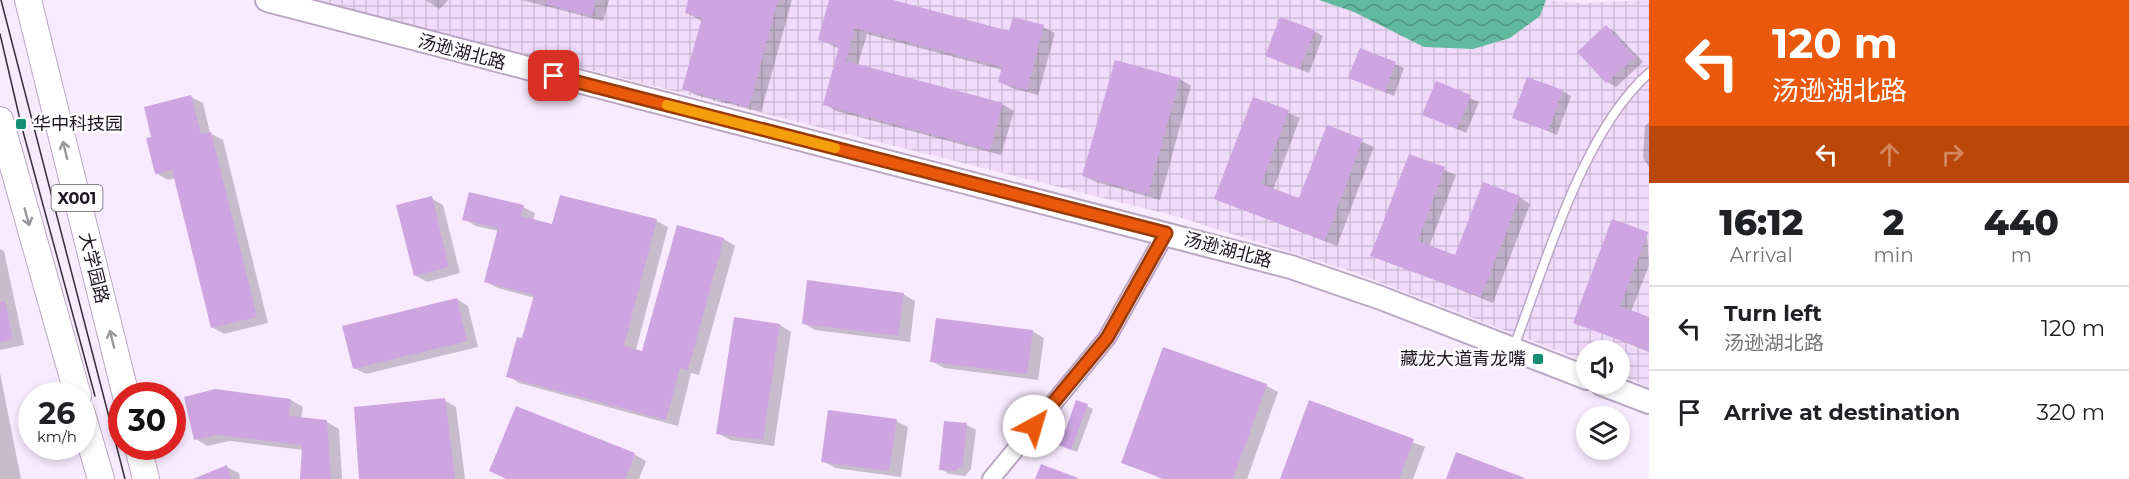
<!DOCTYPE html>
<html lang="en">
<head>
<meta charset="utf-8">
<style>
	body { margin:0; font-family:Montserrat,"Noto Sans SC",sans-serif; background:#f6f6f6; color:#202124; height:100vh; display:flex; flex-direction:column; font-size:22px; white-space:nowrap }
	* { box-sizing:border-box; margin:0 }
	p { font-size:20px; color:#757577 }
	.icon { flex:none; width:33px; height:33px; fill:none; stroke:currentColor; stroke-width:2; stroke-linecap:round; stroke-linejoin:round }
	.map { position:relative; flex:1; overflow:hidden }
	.side { display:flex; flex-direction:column; background:#fff; width:480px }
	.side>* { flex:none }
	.banner { background:#ea580c; color:#fff; overflow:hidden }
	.fabs { position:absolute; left:1576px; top:340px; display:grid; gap:12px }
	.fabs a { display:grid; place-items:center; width:54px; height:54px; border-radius:50%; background:#fff; box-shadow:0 3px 9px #0003; font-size:30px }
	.speed { position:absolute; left:18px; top:382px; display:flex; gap:12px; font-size:30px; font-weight:700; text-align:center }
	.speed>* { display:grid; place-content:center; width:78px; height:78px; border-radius:50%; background:#fff; box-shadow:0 3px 9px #0003; line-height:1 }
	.speed small { font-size:15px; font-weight:400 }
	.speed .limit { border:9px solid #d22; background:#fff; color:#111 }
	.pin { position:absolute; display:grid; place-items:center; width:51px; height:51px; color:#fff; margin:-26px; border-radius:12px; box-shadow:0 3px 9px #0006 }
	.me { position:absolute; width:66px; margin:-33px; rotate:39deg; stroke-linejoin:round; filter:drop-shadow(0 0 4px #0008) }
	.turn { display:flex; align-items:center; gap:21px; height:126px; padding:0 24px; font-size:27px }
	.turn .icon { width:78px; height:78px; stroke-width:2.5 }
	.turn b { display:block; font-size:42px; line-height:51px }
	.lanes { display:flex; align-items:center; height:57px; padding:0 24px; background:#0003; justify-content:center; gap:30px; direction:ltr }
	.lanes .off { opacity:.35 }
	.eta { display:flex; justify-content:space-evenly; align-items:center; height:102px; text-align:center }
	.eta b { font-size:36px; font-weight:800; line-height:42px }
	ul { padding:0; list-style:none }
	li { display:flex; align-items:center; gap:18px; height:84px; padding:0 24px; border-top:2px solid #e0e0e0 }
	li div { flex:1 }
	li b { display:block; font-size:22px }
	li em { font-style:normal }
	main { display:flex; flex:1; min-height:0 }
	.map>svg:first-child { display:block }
	.industrial { fill:url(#industrial-grid) }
	.water { fill:url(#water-waves) }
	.shadow { fill:#0003 }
	.building { fill:#cea5e1 }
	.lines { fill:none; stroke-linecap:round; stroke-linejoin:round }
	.lane-casing { stroke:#bba7c5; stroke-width:11 }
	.street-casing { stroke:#bba7c5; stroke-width:20 }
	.secondary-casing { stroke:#bba7c5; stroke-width:26 }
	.primary-casing { stroke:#bba7c5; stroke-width:28 }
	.lane { stroke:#fff; stroke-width:8 }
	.street { stroke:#fff; stroke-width:16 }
	.secondary { stroke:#fff; stroke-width:22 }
	.primary { stroke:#fff; stroke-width:26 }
	.tram { stroke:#352d39; stroke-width:1.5 }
	.oneway { stroke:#9a979c }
	.route-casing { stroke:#983908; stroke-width:15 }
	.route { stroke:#ea580c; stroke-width:10 }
	.slow { stroke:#f59e0b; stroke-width:10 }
	.poi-dot { fill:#148f74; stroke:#fefefe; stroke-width:2 }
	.labels { text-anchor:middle; stroke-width:5; stroke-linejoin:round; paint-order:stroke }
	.shield { fill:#fefefe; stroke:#615c64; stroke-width:1.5 }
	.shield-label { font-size:16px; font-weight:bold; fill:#1e1722 }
	.street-label { font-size:18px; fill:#1e1722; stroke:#fefefe }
	.poi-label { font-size:18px; fill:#1e1722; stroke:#fefefe; text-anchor:start }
</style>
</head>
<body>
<main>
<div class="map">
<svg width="1649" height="479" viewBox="0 0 1649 479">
	<defs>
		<pattern id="industrial-grid" width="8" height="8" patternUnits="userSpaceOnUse" patternTransform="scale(1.5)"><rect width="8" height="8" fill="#f0dbfa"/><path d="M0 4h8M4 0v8" fill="none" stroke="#cdbbd6"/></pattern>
		<pattern id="water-waves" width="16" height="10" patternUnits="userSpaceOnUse" patternTransform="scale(1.5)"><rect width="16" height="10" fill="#61b99f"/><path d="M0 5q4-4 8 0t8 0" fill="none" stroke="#4f9581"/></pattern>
	</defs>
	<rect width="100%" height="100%" fill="#f9ebff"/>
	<!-- industrial -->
	<path class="industrial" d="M 309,0 L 1319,0 L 1354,12 L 1424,47 L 1473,49 L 1510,38 L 1540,16 L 1546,0 L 1581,3 L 1649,0 L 1649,387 L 1620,375 L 1620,351 L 1587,351 L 1587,362 L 1350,271 L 1175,216 Z"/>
	<!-- water -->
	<path class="water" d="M 1319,0 L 1546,0 L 1540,16 L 1510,38 L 1473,49 L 1424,47 L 1354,12 Z"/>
	<!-- shadow -->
	<path class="shadow" d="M 425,0 L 448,0 L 440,9 Z
		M 522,0 L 609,0 L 603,21 Z
		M 690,0 L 792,0 L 761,112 L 696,95 L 684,88 L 702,21 L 687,13 Z
		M 830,0 L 887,0 L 1010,32 L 1043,27 L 1055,33 L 1038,95 L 1012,88 L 1000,82 L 1003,70 L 867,34 L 858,65 L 1002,104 L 1014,111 L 1001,155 L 836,111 L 825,104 L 840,49 L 820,40 Z
		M 1606,27 L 1615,32 L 1643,62 L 1616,87 L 1607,82 L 1579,52 Z
		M 1314,31 L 1323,36 L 1309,73 L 1276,60 Z
		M 1361,50 L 1404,68 L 1394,96 L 1350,78 Z
		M 1116,62 L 1180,79 L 1191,86 L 1160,200 L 1096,182 L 1084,176 Z
		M 1436,83 L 1479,102 L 1466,133 L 1424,114 Z
		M 1562,91 L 1571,96 L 1557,135 L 1514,117 Z
		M 191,97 L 203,103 L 210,133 L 223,140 L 268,323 L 224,334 L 212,327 L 175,178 L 168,180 L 156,173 L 153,138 Z
		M 1253,98 L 1300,118 L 1273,190 L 1300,200 L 1328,127 L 1374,147 L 1337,246 L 1216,198 Z
		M 1649,122 L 1649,167 L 1643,158 L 1645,126 Z
		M 1410,155 L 1456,175 L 1429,247 L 1456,257 L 1519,197 L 1530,204 L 1493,303 L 1372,255 Z
		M 561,196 L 657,221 L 668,227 L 636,350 L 643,352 L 678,227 L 724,239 L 735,246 L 699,375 L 691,373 L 678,426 L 519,383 L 508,376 L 524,340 L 535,298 L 498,288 L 486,282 L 498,231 L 476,226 L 464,219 L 523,207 L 535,213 L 533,221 L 553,226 Z
		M 431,198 L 443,205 L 460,273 L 427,282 L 415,275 Z
		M 1647,233 L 1649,265 L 1631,312 L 1649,319 L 1649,352 L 1575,322 Z
		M 0,249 L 4,251 L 24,345 L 0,350 Z
		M 903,294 L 915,301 L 910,342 L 815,330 L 803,323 Z
		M 457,299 L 468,306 L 478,347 L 366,374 L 354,368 Z
		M 780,325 L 791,332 L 774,446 L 730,440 L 718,433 Z
		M 1032,331 L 1044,338 L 1038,380 L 944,368 L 932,361 Z
		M 1164,349 L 1267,386 L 1278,392 L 1247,479 L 1162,479 L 1123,462 Z
		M 0,373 L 21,479 L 0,479 Z
		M 215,391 L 291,400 L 303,407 L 301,419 L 327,422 L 339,429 L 342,479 L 301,479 L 303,450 L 230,441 L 207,446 L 196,439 Z
		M 444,400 L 456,407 L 465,479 L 361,479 Z
		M 1310,402 L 1425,447 L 1413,479 L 1281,479 Z
		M 1087,406 L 1093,409 L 1077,452 L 1053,442 L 1067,431 Z
		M 896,421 L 908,427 L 901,477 L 835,468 L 823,461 Z
		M 967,425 L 976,430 L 971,469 L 965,476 L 949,474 L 941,469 Z
		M 634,454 L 646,461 L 639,479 L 506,479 L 491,471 Z
		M 227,467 L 239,473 L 240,479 L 202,479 Z"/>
	<!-- building -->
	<path class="building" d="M 546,0 L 596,0 L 592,16 L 545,4 Z
		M 688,0 L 778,0 L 749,107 L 682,89 L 702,18 L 685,13 Z
		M 829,0 L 893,0 L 1009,31 L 1013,17 L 1044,25 L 1027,90 L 998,82 L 1002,67 L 855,28 L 846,61 L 1003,103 L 990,150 L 823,105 L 839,46 L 818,40 Z
		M 1280,17 L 1315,30 L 1300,69 L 1265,56 Z
		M 1606,25 L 1635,57 L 1606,83 L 1577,52 Z
		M 1360,48 L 1396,62 L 1385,92 L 1348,78 Z
		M 1115,60 L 1180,78 L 1148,194 L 1082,176 Z
		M 1527,77 L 1563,90 L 1548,131 L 1512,118 Z
		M 1436,81 L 1471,95 L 1457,129 L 1422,115 Z
		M 191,95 L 201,134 L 211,132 L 257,317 L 211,328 L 172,170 L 155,174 L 146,138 L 151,137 L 144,107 Z
		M 1253,97 L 1289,110 L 1261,184 L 1299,198 L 1327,125 L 1363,139 L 1325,241 L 1214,199 Z
		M 1409,154 L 1445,167 L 1418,241 L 1455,255 L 1483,182 L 1520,196 L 1481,297 L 1370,256 Z
		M 469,192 L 524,205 L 521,216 L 552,224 L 560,195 L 657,219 L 624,346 L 642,351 L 677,225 L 724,238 L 688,370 L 680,368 L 666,420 L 506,377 L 517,337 L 522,338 L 534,295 L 484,282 L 498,228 L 462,220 Z
		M 432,196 L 449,267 L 414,276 L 396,205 Z
		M 1612,219 L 1648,232 L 1620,306 L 1649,317 L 1649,351 L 1573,323 Z
		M 807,280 L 904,293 L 898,336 L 802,324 Z
		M 457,298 L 467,341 L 353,369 L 342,326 Z
		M 5,301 L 13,339 L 0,342 L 0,302 Z
		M 734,317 L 780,324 L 763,440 L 716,434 Z
		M 936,318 L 1033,330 L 1027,374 L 930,362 Z
		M 1163,347 L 1267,384 L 1233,479 L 1165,479 L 1121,463 Z
		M 215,389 L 291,399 L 289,416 L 327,420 L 331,479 L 300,479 L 302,445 L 217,435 L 194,440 L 184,397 Z
		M 445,398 L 455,479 L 359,479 L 354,407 Z
		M 1076,400 L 1088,404 L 1071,450 L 1051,442 L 1057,426 L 1066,429 Z
		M 1309,400 L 1414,439 L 1399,479 L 1280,479 Z
		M 516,406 L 635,453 L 625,479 L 507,479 L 489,471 Z
		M 828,410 L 897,419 L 889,471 L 821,462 Z
		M 944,421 L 967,423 L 963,464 L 955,471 L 939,470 Z
		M 1456,452 L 1525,478 L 1524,479 L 1446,479 Z
		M 1041,464 L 1078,478 L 1077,479 L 1035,479 Z
		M 227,465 L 231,479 L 193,479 Z"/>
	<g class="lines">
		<defs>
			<path id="lane" d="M 1513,349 C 1545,266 1582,132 1649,73"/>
			<path id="street" d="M 991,479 L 1107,338 L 1166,233"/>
			<path id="secondary" d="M 267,0 L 1291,267 L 1381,298 L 1587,378
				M 1602,384 L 1649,402"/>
			<path id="primary" d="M 28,0 L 126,396
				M 0,120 L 78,396
				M 82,414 L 101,479
				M 138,447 L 146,479"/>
		</defs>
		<!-- lane casing -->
		<use href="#lane" class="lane-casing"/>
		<!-- street casing -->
		<use href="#street" class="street-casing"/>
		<!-- secondary casing -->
		<use href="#secondary" class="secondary-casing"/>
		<!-- primary casing -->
		<use href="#primary" class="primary-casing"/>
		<!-- lane -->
		<use href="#lane" class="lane"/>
		<!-- street -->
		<use href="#street" class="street"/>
		<!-- secondary -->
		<use href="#secondary" class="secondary"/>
		<!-- primary -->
		<use href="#primary" class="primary"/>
		<!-- tram -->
		<path class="tram" d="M 1,0 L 125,479
			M 0,34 L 21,124 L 95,396"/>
	</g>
	<!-- one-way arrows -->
	<defs><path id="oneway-shaft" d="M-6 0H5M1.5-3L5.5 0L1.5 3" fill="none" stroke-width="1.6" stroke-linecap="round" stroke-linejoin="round" transform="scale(1.5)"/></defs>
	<g class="oneway">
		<use href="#oneway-shaft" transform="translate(65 150) rotate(-104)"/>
		<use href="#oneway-shaft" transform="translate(27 217) rotate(74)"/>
		<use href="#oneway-shaft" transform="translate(112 339) rotate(-104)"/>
	</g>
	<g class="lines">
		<defs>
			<path id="route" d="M 554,76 L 1166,233 L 1107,338 L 1034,426"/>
		</defs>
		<!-- route casing -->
		<use href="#route" class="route-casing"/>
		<!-- route -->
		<use href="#route" class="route"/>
		<!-- slow -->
		<path class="slow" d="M 667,105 L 835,148"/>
	</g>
	<!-- markers -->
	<g class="poi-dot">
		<rect x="15" y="118" width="12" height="12" rx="3"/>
		<rect x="1532" y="353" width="12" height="12" rx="3"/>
	</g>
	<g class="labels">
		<!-- shield labels -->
		<rect class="shield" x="51.5" y="185" width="51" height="26" rx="4.5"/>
		<g class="shield-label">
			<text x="77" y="204">X001</text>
		</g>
		<!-- street labels -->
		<g class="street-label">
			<text transform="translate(462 52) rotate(15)" y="6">汤逊湖北路</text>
			<text transform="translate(1228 250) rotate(15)" y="6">汤逊湖北路</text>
			<text transform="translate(94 268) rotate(76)" y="6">大学园路</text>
		</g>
		<!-- poi labels -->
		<g class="poi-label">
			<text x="33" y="130">华中科技园</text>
			<text x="1526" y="365" text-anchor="end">藏龙大道青龙嘴</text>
		</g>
	</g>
</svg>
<div class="fabs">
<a><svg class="icon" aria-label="sound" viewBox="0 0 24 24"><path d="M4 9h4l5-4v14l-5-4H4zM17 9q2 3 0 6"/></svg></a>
<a><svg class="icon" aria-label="layers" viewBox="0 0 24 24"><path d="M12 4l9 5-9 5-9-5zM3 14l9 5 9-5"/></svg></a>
</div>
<div class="speed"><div>26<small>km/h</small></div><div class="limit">30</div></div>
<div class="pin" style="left:554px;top:76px;background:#d93025"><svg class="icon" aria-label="arrive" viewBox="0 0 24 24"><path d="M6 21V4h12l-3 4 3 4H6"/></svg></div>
<svg class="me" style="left:1034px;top:426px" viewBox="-20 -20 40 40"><circle r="19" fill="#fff"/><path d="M0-13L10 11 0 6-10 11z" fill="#ea580c"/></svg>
</div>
<section class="side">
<div class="banner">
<div class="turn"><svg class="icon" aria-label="left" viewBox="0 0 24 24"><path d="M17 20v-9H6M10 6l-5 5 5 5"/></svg><div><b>120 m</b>汤逊湖北路</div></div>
<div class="lanes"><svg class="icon" aria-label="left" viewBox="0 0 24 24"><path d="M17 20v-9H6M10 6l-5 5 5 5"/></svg><svg class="icon off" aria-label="ahead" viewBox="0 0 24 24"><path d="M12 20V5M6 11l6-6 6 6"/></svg><svg class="icon off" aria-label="right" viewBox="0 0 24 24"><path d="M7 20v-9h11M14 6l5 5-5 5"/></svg></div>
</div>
<div class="eta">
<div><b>16:12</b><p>Arrival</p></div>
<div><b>2</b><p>min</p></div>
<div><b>440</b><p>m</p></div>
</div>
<ul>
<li><svg class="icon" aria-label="left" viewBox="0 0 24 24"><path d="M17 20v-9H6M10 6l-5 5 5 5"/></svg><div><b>Turn left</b><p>汤逊湖北路</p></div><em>120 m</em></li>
<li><svg class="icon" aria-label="arrive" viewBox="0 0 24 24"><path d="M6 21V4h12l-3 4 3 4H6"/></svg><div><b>Arrive at destination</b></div><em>320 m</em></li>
</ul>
</section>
</main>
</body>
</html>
